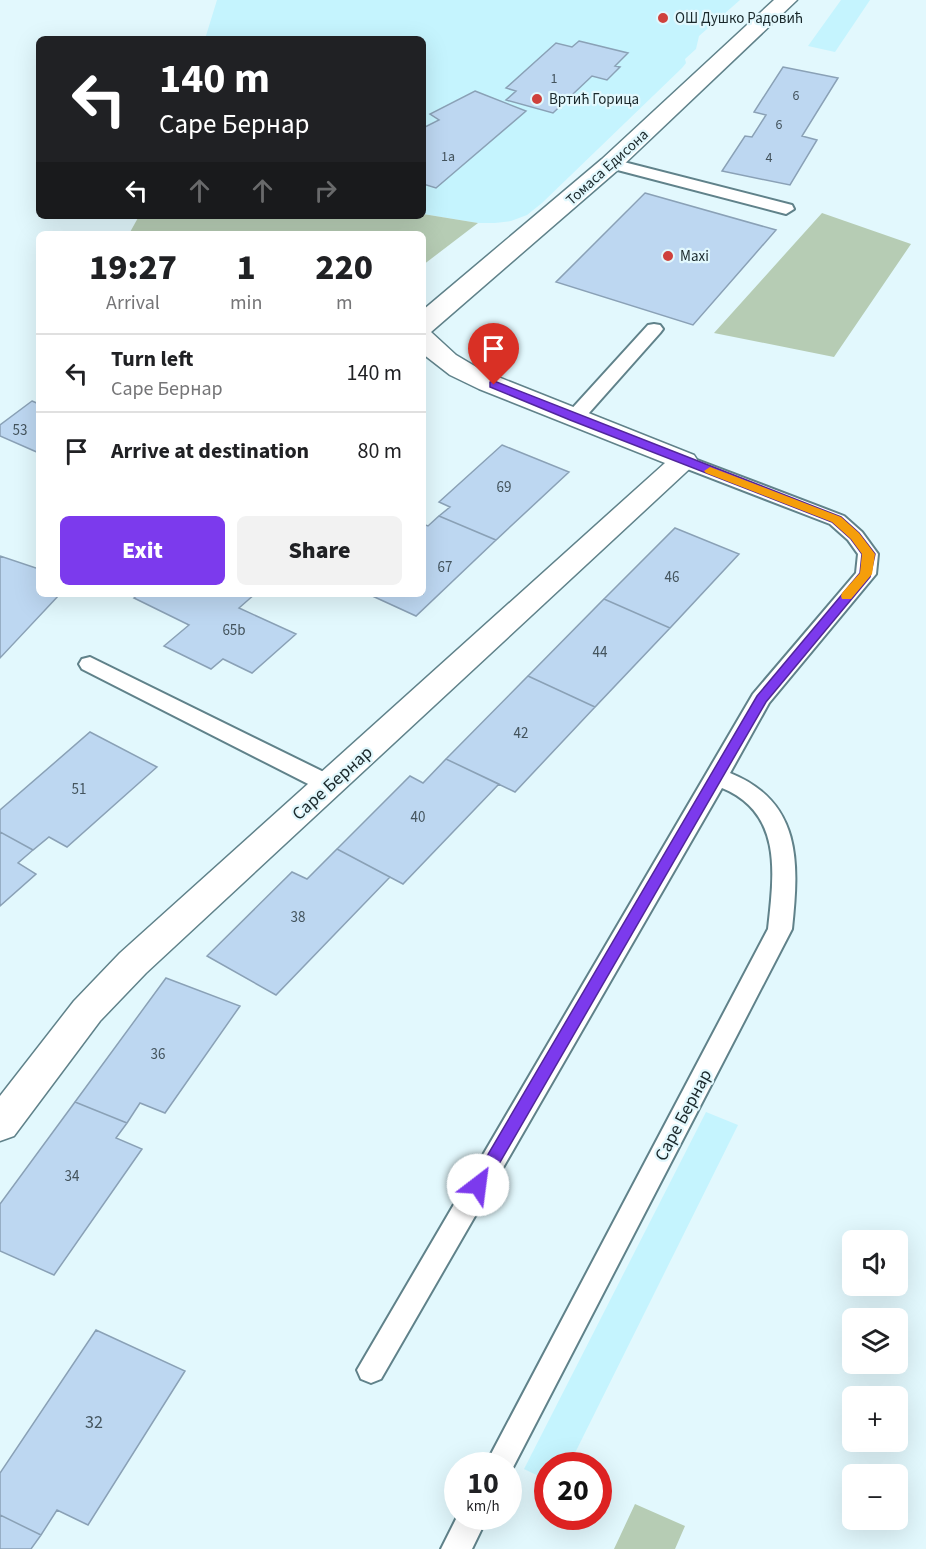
<!DOCTYPE html>
<html lang="en">
<head>
<meta charset="utf-8">
<style>
	body { margin:0; font-family:"Source Sans 3",sans-serif; background:#f2f2f2; color:#202124; height:100vh; display:flex; flex-direction:column; font-size:22px; white-space:nowrap }
	* { box-sizing:border-box; margin:0 }
	p { font-size:20px; color:#757577 }
	.icon { flex:none; width:33px; height:33px; fill:none; stroke:currentColor; stroke-width:2; stroke-linecap:round; stroke-linejoin:round }
	.map { position:relative; flex:1; overflow:hidden }
	.panel { position:absolute; left:36px; top:231px; width:390px; height:366px; display:flex; flex-direction:column; background:#fff; border-radius:9px; box-shadow:0 6px 24px #0002 }
	.panel>* { flex:none }
	.top-card { position:absolute; left:36px; top:36px; width:390px; height:183px; border-radius:9px; box-shadow:0 6px 24px #0002; background:#202124; color:#fff; overflow:hidden }
	.tools { position:absolute; left:842px; top:1230px; display:grid; gap:12px }
	.tools a { display:grid; place-items:center; width:66px; height:66px; border-radius:9px; background:#fff; box-shadow:0 6px 24px #0002; font-size:30px }
	.speed { position:absolute; left:444px; top:1452px; display:flex; gap:12px; font-size:30px; font-weight:700; text-align:center }
	.speed>* { display:grid; place-content:center; width:78px; height:78px; border-radius:50%; background:#fff; box-shadow:0 6px 24px #0002; line-height:1 }
	.speed small { font-size:15px; font-weight:400 }
	.speed .limit { border:9px solid #d22; background:#fff; color:#111 }
	.pin { position:absolute; display:grid; place-items:center; width:51px; height:51px; color:#fff; margin:-62px -26px; border-radius:50% 50% 50% 0; rotate:-45deg; box-shadow:0 0 6px #0007 }
	.pin .icon { rotate:45deg }
	.me { position:absolute; width:66px; margin:-33px; rotate:30deg; stroke-linejoin:round; filter:drop-shadow(0 0 4px #0008) }
	.turn { display:flex; align-items:center; gap:21px; height:126px; padding:0 24px; font-size:27px }
	.turn .icon { width:78px; height:78px; stroke-width:2.5 }
	.turn b { display:block; font-size:42px; line-height:51px }
	.lanes { display:flex; align-items:center; height:57px; padding:0 24px; background:#0003; justify-content:center; gap:30px; direction:ltr }
	.lanes .off { opacity:.35 }
	.eta { display:flex; justify-content:space-evenly; align-items:center; height:102px; text-align:center }
	.eta b { font-size:36px; font-weight:800; line-height:42px }
	.action { display:flex; gap:12px; margin-top:auto; padding:12px 24px }
	.action a { flex:1; height:69px; border-radius:9px; background:#7c3aed; color:#fff; font-size:24px; font-weight:800; line-height:69px; text-align:center }
	.action a+a { background:#f2f2f2; color:#202124 }
	ul { padding:0; list-style:none }
	li { display:flex; align-items:center; gap:18px; height:78px; padding:0 24px; border-top:2px solid #e0e0e0 }
	li div { flex:1 }
	li b { display:block; font-size:22px }
	li em { font-style:normal }
	.map>svg:first-child { display:block }
	.built { fill:#c5f4fe }
	.green { fill:#b6ccb4 }
	.building { fill:#bdd7f1; stroke:#8aa1b6; stroke-width:1.5 }
	.lines { fill:none; stroke-linecap:round; stroke-linejoin:round }
	.lane-casing { stroke:#60828a; stroke-width:4 }
	.street-casing { stroke:#60828a; stroke-width:3 }
	.lane { fill:#fff; fill-rule:evenodd }
	.street { fill:#fff; fill-rule:evenodd }
	.route { fill:#7c3aed; stroke:#51269a; stroke-width:1.5 }
	.slow { fill:#f59e0b }
	.poi-dot { fill:#cf413c; stroke:#e2f8fd; stroke-width:2 }
	.labels { text-anchor:middle; stroke-width:4.5; stroke-linejoin:round; paint-order:stroke }
	.far-number-label { font-size:14px; fill:#44545d }
	.far-poi-label { font-size:15px; fill:#1b292c; stroke:#e2f8fd; text-anchor:start }
	.far-street-label { font-size:15px; fill:#1b292c; stroke:#e2f8fd }
	.number-label { font-size:15px; fill:#44545d }
	.street-label { font-size:18px; fill:#1b292c; stroke:#e2f8fd }
	.near-number-label { font-size:18px; fill:#44545d }
</style>
</head>
<body>
<div class="map">
<svg width="926" height="1549" viewBox="0 0 926 1549">
	<rect width="100%" height="100%" fill="#e2f8fd"/>
	<!-- built -->
	<path class="built" d="M 217,0 L 740,0 L 699,36 L 696,49 L 685,59 L 686,63 L 682,68 L 542,203 L 527,215 L 511,221 L 495,223 L 478,223 L 423,214 L 423,39 L 205,39 Z
		M 841,0 L 870,0 L 835,52 L 808,46 Z
		M 706,1112 L 738,1125 L 569,1465 L 548,1466 L 547,1480 L 524,1469 Z"/>
	<!-- green -->
	<path class="green" d="M 822,213 L 911,244 L 834,357 L 714,333 Z
		M 423,214 L 478,223 L 423,265 L 423,234 L 129,234 L 139,216 L 423,216 Z
		M 635,1504 L 685,1526 L 675,1549 L 614,1549 Z"/>
	<!-- building -->
	<path class="building" d="M 579,41 L 628,53 L 615,66 L 620,67 L 607,80 L 592,76 L 553,113 L 506,100 L 516,91 L 506,88 L 556,43 L 572,47 Z
		M 783,67 L 838,78 L 802,136 L 817,140 L 790,185 L 722,171 L 745,136 L 752,137 L 766,115 L 754,112 Z
		M 475,91 L 526,111 L 436,188 L 423,184 L 423,128 L 439,120 L 430,114 Z
		M 645,193 L 776,230 L 693,325 L 556,282 Z
		M 32,401 L 39,404 L 39,453 L 0,436 L 0,425 Z
		M 502,445 L 569,472 L 496,540 L 439,516 L 450,507 L 439,502 Z
		M 439,516 L 496,540 L 416,616 L 368,594 L 423,594 L 423,524 L 428,526 Z
		M 675,528 L 739,554 L 670,628 L 604,599 Z
		M 0,556 L 39,569 L 39,594 L 60,594 L 0,658 Z
		M 139,594 L 255,594 L 239,608 L 296,634 L 252,673 L 223,659 L 211,669 L 164,646 L 189,625 L 134,598 Z
		M 604,599 L 670,628 L 595,707 L 528,676 Z
		M 528,676 L 595,707 L 515,792 L 446,759 Z
		M 90,732 L 157,767 L 67,847 L 49,837 L 33,850 L 0,832 L 0,810 Z
		M 446,759 L 499,784 L 403,884 L 337,849 L 410,776 L 423,783 Z
		M 0,832 L 33,850 L 18,863 L 36,874 L 0,906 Z
		M 337,849 L 390,877 L 276,995 L 207,956 L 292,872 L 307,879 Z
		M 166,978 L 240,1006 L 165,1113 L 140,1103 L 127,1123 L 75,1102 Z
		M 75,1102 L 127,1123 L 116,1138 L 142,1149 L 54,1275 L 0,1251 L 0,1204 Z
		M 96,1330 L 185,1371 L 88,1525 L 57,1510 L 41,1535 L 0,1515 L 0,1473 Z
		M 0,1515 L 41,1535 L 31,1549 L 0,1549 Z"/>
	<g class="lines">
		<defs>
			<path id="lane" d="M 612,159 L 792,205 L 794,209 L 786,214 L 606,167 L 604,164 L 606,161 Z
				M 654,324 L 660,325 L 663,329 L 660,333 L 581,422 L 567,422 L 565,418 L 567,414 L 648,325 Z
				M 684,455 L 844,516 L 862,532 L 878,554 L 876,574 L 769,703 L 730,773 C 802,802 799,863 792,929 L 508,1477 L 508,1466 L 485,1466 L 490,1456 L 768,929 C 774,874 783,813 722,788 L 381,1379 L 371,1383 L 361,1379 L 357,1370 L 753,694 L 856,573 L 858,554 L 848,540 L 830,524 L 677,465 L 674,461 L 677,457 Z
				M 90,657 L 338,779 L 341,785 L 338,791 L 330,793 L 322,791 L 82,669 L 79,664 L 82,659 Z
				M 458,1515 L 488,1516 L 472,1549 L 441,1549 Z"/>
			<path id="street" d="M 774,0 L 797,0 L 619,169 L 431,332 L 456,355 L 483,371 L 694,455 L 698,461 L 146,973 L 100,1021 L 14,1136 L 0,1141 L 0,1096 L 74,1001 L 120,953 L 665,463 L 479,389 L 450,375 L 423,354 L 423,310 L 602,159 Z"/>
		</defs>
		<!-- lane casing -->
		<use href="#lane" class="lane-casing"/>
		<!-- street casing -->
		<use href="#street" class="street-casing"/>
		<!-- lane -->
		<use href="#lane" class="lane"/>
		<!-- street -->
		<use href="#street" class="street"/>
	</g>
	<!-- route -->
	<path class="route" d="M 494,381 L 841,517 L 859,533 L 875,554 L 870,577 L 766,702 L 484,1190 L 478,1192 L 473,1190 L 470,1185 L 473,1180 L 757,696 L 860,573 L 862,554 L 851,539 L 832,522 L 570,420 L 490,387 L 490,382 Z"/>
	<!-- slow -->
	<path class="slow" d="M 710,467 L 841,517 L 859,533 L 875,554 L 872,574 L 851,599 L 842,599 L 841,596 L 842,593 L 860,573 L 862,554 L 851,539 L 832,522 L 706,473 L 704,471 Z"/>
	<!-- markers -->
	<g class="poi-dot">
		<circle cx="663" cy="18" r="6"/>
		<circle cx="537" cy="99" r="6"/>
		<circle cx="668" cy="256" r="6"/>
	</g>
	<g class="labels">
		<!-- far-number labels -->
		<g class="far-number-label">
			<text x="554" y="83">1</text>
			<text x="796" y="100">6</text>
			<text x="779" y="129">6</text>
			<text x="448" y="161">1a</text>
			<text x="769" y="162">4</text>
		</g>
		<!-- far-poi labels -->
		<g class="far-poi-label">
			<text x="675" y="23">ОШ Душко Радовић</text>
			<text x="549" y="104">Вртић Горица</text>
			<text x="680" y="261">Maxi</text>
		</g>
		<!-- far-street labels -->
		<g class="far-street-label">
			<text transform="translate(607 167) rotate(-42)" y="5">Томаса Едисона</text>
		</g>
		<!-- number labels -->
		<g class="number-label">
			<text x="20" y="435">53</text>
			<text x="504" y="492">69</text>
			<text x="445" y="572">67</text>
			<text x="672" y="582">46</text>
			<text x="234" y="635">65b</text>
			<text x="600" y="657">44</text>
			<text x="521" y="738">42</text>
			<text x="79" y="794">51</text>
			<text x="418" y="822">40</text>
			<text x="298" y="922">38</text>
			<text x="158" y="1059">36</text>
			<text x="72" y="1181">34</text>
		</g>
		<!-- street labels -->
		<g class="street-label">
			<text transform="translate(332 783) rotate(-42)" y="6">Саре Бернар</text>
			<text transform="translate(683 1115) rotate(-62)" y="6">Саре Бернар</text>
		</g>
		<!-- near-number labels -->
		<g class="near-number-label">
			<text x="94" y="1428">32</text>
		</g>
	</g>
</svg>
<div class="tools">
<a><svg class="icon" aria-label="sound" viewBox="0 0 24 24"><path d="M4 9h4l5-4v14l-5-4H4zM17 9q2 3 0 6"/></svg></a>
<a><svg class="icon" aria-label="layers" viewBox="0 0 24 24"><path d="M12 4l9 5-9 5-9-5zM3 14l9 5 9-5"/></svg></a>
<a>+</a>
<a>−</a>
</div>
<div class="speed"><div>10<small>km/h</small></div><div class="limit">20</div></div>
<div class="pin" style="left:494px;top:385px;background:#d93025"><svg class="icon" aria-label="arrive" viewBox="0 0 24 24"><path d="M6 21V4h12l-3 4 3 4H6"/></svg></div>
<svg class="me" style="left:478px;top:1185px" viewBox="-20 -20 40 40"><circle r="19" fill="#fff"/><path d="M0-13L10 11 0 6-10 11z" fill="#7c3aed"/></svg>
<div class="top-card">
<div class="turn"><svg class="icon" aria-label="left" viewBox="0 0 24 24"><path d="M17 20v-9H6M10 6l-5 5 5 5"/></svg><div><b>140 m</b>Саре Бернар</div></div>
<div class="lanes"><svg class="icon" aria-label="left" viewBox="0 0 24 24"><path d="M17 20v-9H6M10 6l-5 5 5 5"/></svg><svg class="icon off" aria-label="ahead" viewBox="0 0 24 24"><path d="M12 20V5M6 11l6-6 6 6"/></svg><svg class="icon off" aria-label="ahead" viewBox="0 0 24 24"><path d="M12 20V5M6 11l6-6 6 6"/></svg><svg class="icon off" aria-label="right" viewBox="0 0 24 24"><path d="M7 20v-9h11M14 6l5 5-5 5"/></svg></div>
</div>
<section class="panel">
<div class="eta">
<div><b>19:27</b><p>Arrival</p></div>
<div><b>1</b><p>min</p></div>
<div><b>220</b><p>m</p></div>
</div>
<ul>
<li><svg class="icon" aria-label="left" viewBox="0 0 24 24"><path d="M17 20v-9H6M10 6l-5 5 5 5"/></svg><div><b>Turn left</b><p>Саре Бернар</p></div><em>140 m</em></li>
<li><svg class="icon" aria-label="arrive" viewBox="0 0 24 24"><path d="M6 21V4h12l-3 4 3 4H6"/></svg><div><b>Arrive at destination</b></div><em>80 m</em></li>
</ul>
<div class="action"><a>Exit</a><a>Share</a></div>
</section>
</div>
</body>
</html>
